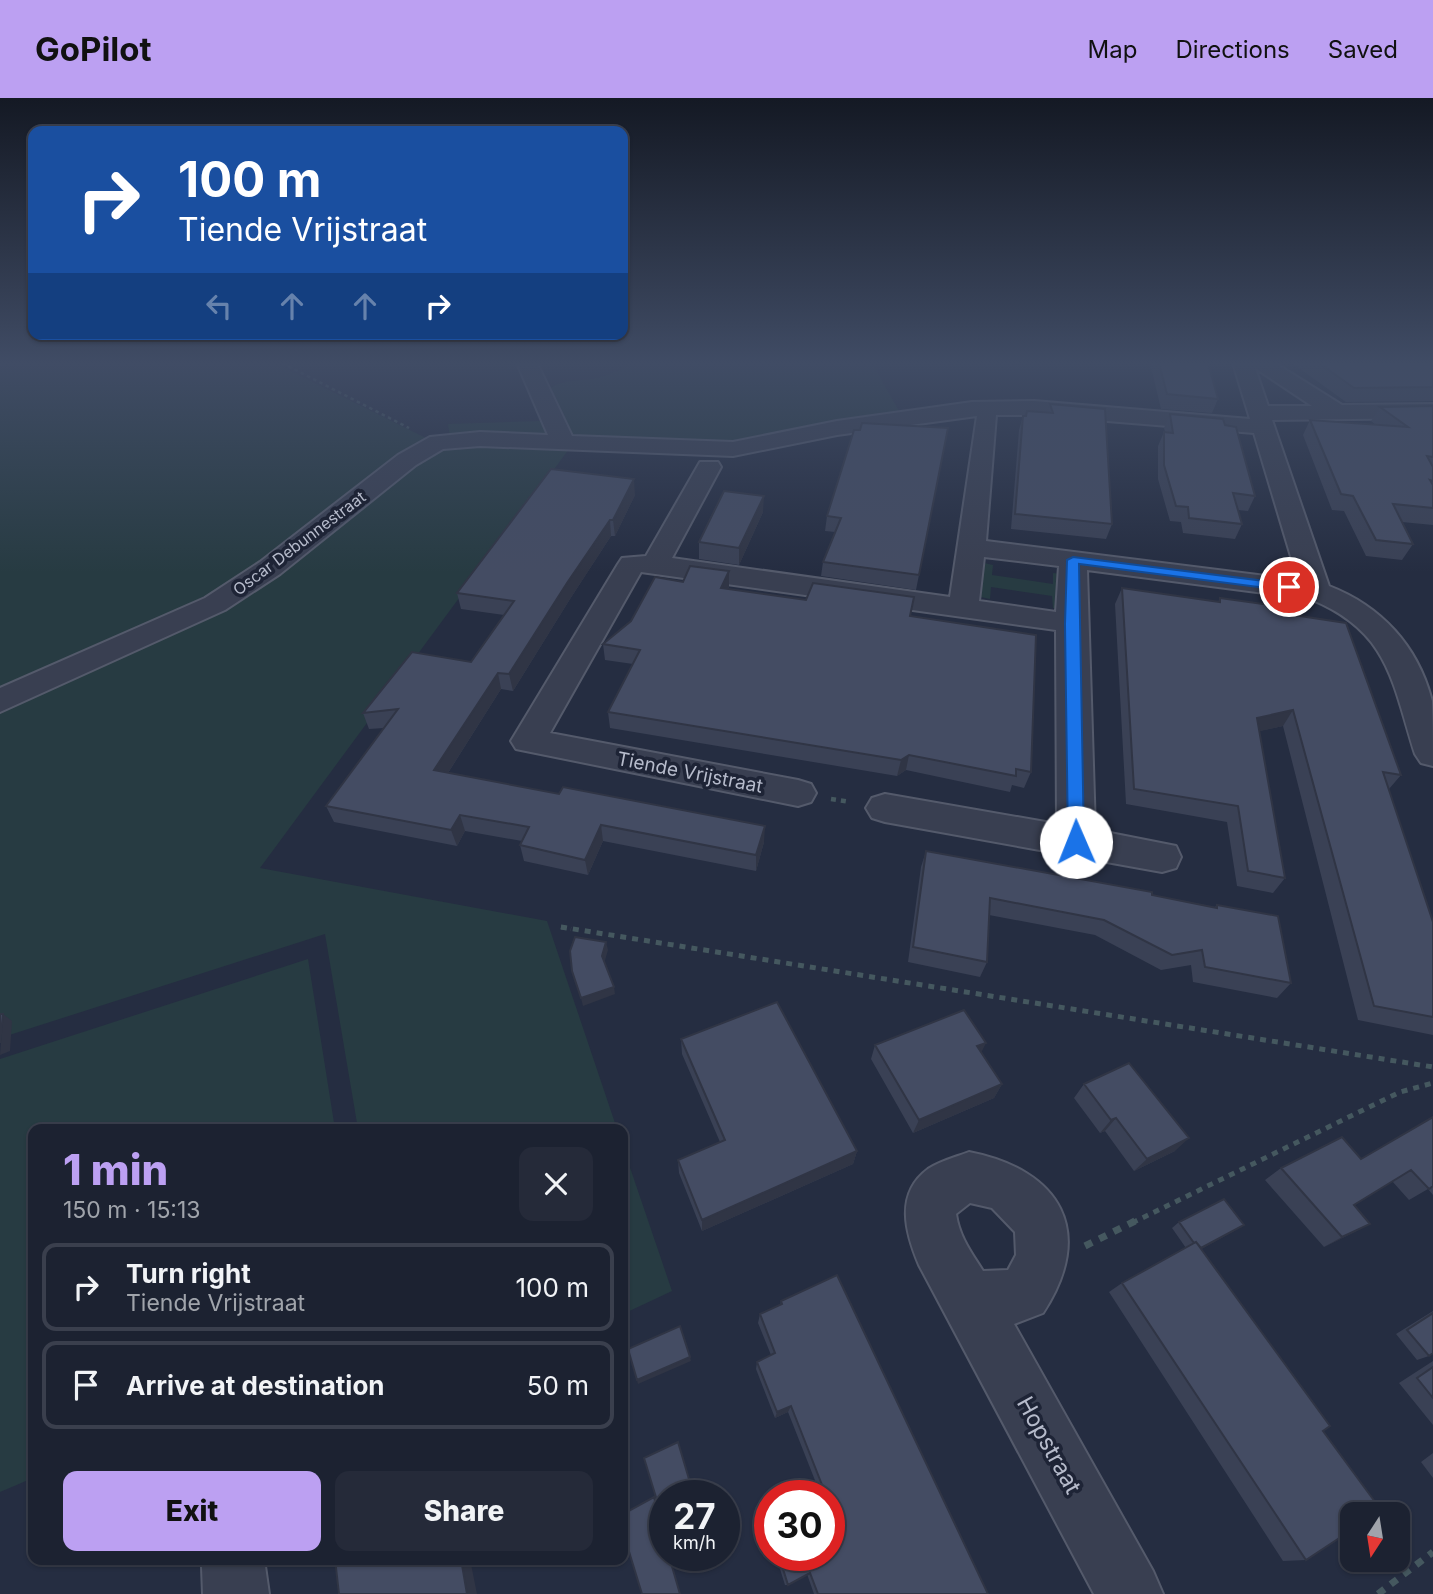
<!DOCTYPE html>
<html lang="en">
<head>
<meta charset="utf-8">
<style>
	body { margin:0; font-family:Inter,sans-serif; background:#252a39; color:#f1f3f6; height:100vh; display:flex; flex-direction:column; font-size:26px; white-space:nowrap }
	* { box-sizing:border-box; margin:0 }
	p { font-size:23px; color:#a0a4ab }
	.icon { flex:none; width:38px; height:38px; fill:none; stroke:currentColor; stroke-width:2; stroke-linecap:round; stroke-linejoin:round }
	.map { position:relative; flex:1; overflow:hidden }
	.details { position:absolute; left:28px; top:1026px; width:600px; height:441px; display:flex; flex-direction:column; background:#1c2231; border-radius:14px; box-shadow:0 2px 5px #0004,0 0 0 2px #3a3f4d }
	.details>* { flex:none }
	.guide { position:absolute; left:28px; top:28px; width:600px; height:214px; border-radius:14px; box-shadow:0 2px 5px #0004,0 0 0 2px #3a3f4d; background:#1a4fa0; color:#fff; overflow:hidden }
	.needle { width:46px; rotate:192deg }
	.fabs { position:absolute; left:1340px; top:1404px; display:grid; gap:14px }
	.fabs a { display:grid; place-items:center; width:70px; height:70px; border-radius:14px; background:#1c2231; box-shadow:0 2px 5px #0004,0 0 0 2px #3a3f4d; font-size:35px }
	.speed { position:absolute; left:649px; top:1382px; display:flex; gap:14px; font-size:35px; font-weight:700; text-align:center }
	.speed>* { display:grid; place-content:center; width:91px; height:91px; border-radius:50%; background:#1c2231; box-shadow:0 2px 5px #0004,0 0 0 2px #3a3f4d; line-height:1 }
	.speed small { font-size:18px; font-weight:400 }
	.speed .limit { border:10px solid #d22; background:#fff; color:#111 }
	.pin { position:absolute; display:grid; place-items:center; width:60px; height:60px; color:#fff; margin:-30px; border:4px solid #fff; border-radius:50%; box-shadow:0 2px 7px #0007 }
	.me { position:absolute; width:77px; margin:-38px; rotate:359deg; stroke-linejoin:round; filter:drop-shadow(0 0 5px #0008) }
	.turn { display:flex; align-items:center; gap:24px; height:147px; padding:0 35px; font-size:32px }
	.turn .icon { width:91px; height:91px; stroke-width:2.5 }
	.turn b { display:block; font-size:49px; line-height:60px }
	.lanes { display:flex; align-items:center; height:66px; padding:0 35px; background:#0003; justify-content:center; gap:35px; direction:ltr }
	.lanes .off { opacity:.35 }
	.round { display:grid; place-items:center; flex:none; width:74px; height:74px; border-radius:14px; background:#252a39 }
	.headline { display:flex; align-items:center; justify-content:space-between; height:119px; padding:0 35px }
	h1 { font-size:42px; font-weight:800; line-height:52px; color:#bca0f2 }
	.primary-button { display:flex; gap:14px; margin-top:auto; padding:14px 35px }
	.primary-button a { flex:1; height:80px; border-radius:14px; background:#bca0f2; color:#111; font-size:28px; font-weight:800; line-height:80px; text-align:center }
	.primary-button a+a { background:#252a39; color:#f1f3f6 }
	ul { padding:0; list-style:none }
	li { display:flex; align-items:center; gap:21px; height:88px; margin:0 14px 10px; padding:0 21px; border:4px solid #3a3f4d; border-radius:14px }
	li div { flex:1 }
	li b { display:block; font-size:26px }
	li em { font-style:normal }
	header { display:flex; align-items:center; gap:42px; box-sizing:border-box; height:98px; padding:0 35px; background:#bca0f2; color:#111 }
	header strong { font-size:33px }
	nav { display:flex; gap:38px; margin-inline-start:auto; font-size:24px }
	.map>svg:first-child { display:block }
	.green { fill:#273b42 }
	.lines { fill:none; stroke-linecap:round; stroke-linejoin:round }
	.minor-casing { stroke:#545a6b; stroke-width:4 }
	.path-far3 { stroke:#45585f; stroke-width:2.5; stroke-dasharray:3.5 3.5; stroke-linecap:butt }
	.path-far2 { stroke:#45585f; stroke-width:4.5; stroke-dasharray:5 5; stroke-linecap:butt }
	.path-far1 { stroke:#45585f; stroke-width:5; stroke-dasharray:6 6; stroke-linecap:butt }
	.path { stroke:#45585f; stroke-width:7; stroke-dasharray:8 8; stroke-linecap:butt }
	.minor { fill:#393f51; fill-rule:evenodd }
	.wall { fill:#3a4155 }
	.shaded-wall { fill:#303545 }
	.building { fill:#444c63; stroke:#303545; stroke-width:2 }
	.route { fill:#1a73e8; stroke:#114b97; stroke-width:2 }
	.labels { text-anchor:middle; stroke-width:7; stroke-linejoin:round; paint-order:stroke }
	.far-street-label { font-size:16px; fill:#b6bbcb; stroke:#1e2436 }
	.street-label { font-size:19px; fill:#b6bbcb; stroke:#1e2436 }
	.near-street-label { font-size:23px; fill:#b6bbcb; stroke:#1e2436 }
</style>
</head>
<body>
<header>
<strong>GoPilot</strong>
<nav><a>Map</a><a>Directions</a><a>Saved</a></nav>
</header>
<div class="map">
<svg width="1433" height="1496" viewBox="0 0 1433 1496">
	<rect width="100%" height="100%" fill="#252d41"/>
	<!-- green -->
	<path class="green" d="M 0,265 L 274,265 L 430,342 L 240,482 L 0,593 Z
		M 637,265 L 872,265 L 900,315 L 738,345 L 450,339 L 448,326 L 540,323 L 535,307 L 541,304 C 551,277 577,286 600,279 C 612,276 624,269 637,265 Z
		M 463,345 L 569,351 L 260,770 L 547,823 L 617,1031 L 358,1031 L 325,836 L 0,940 L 0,611 L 225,507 L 428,353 Z
		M 984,465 L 993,467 L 992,477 L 1053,486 L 1053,475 L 1062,476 L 1062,511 L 1053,510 L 1052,498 L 991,489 L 990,501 L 981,499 Z
		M 308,861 L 335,1031 L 33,1031 L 33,1380 L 0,1394 L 0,961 Z
		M 623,1049 L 672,1193 L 623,1216 Z"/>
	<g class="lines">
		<defs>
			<path id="minor" d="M 517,265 L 537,265 L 572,338 L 733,344 L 837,323 L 972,304 L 1034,303 L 1250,321 L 1233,265 L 1275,265 L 1342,307 L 1433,306 L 1433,320 L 1272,322 L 1329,488 C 1381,508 1418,548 1432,603 C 1433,623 1433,648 1433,668 L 1421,665 L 1415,656 C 1392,583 1389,533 1310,501 L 1087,472 L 1095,732 L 1176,748 L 1181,759 L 1176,770 L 1162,774 L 885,724 L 872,720 L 866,710 L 872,700 L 885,696 L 1057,726 L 1056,532 L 641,474 L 550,635 L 798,682 L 811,686 L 816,695 L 811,704 L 798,708 L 516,651 L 511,643 L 618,466 L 622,460 L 646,458 L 700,364 L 718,364 L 721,369 L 672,460 L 950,499 L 977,318 L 837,337 L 733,358 L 480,348 L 443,351 L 416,367 L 280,476 L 225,512 L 0,614 L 0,590 L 205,500 L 260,464 L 398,357 L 430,339 L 480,334 L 548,337 ZM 1255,270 L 1312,308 L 1268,308 ZM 996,317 L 1034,317 L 1254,335 L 1298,482 L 986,443 ZM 984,459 L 1059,468 L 1056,514 L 979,503 Z
				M 969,1054 C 1061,1072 1096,1134 1043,1215 L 1014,1226 L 1153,1473 L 1163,1496 L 1094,1496 L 919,1167 C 906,1136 894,1096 928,1071 C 940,1063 956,1059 969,1054 ZM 970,1105 L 992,1110 L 1015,1134 L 1016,1157 L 1008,1172 L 983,1173 C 971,1154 959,1138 956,1116 Z
				M 206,1461 L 264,1461 L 269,1496 L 203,1496 L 202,1469 Z"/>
		</defs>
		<!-- minor casing -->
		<use href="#minor" class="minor-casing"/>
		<!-- path-far3 -->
		<path class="path-far3" d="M 282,265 L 409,330"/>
		<!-- path-far2 -->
		<path class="path-far2" d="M 831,701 L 850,704
			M 561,829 L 571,831"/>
		<!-- path-far1 -->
		<path class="path-far1" d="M 561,829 L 1433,969
			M 1132,1125 L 1400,994 L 1433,985"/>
		<!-- path -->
		<path class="path" d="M 1085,1148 L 1135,1123
			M 1378,1496 L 1433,1454"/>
		<!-- minor -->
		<use href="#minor" class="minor"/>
	</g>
	<!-- wall -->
	<path class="wall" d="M 1150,265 L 1208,265 L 1218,301 L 1212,315 L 1161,311 Z
		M 1292,265 L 1433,265 L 1433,303 L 1346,304 Z
		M 1050,306 L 1112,426 L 1106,441 L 1011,431 L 1019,332 L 1023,318 L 1025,318 L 1027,313 L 1047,315 Z
		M 1433,308 L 1433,427 L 1402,424 L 1413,446 L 1402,462 L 1366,458 L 1344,413 L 1332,412 L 1303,337 L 1310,322 L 1376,327 L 1371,323 L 1380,309 Z
		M 1170,316 L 1225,327 L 1255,398 L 1248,413 L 1238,412 L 1242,426 L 1235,441 L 1183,435 L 1181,424 L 1170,423 L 1158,381 L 1158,348 L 1164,334 L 1165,334 L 1164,330 Z
		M 948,330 L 916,492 L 821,478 L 823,464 L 835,434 L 825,433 L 827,418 L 860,332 Z
		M 635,397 L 615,438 L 611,438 L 570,501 L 513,593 L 501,591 L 448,675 L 764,744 L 756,773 L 603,743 L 588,777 L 524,763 L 520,747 L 522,743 L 465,733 L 457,748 L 334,724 L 326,708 L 384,630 L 369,631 L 363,615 L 471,564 L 504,517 L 461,511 L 457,495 Z
		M 763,414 L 739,467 L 699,461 L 699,444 Z
		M 683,484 L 729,489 L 728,491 L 911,518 L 1031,674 L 1024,690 L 1012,687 L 1010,694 L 906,672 L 897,678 L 610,630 L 608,614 L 633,566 L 605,562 L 603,546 Z
		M 1122,490 L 1218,504 L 1220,500 L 1294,517 L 1401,677 L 1389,691 L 1433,824 L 1433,937 L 1358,922 L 1283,628 L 1259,633 L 1285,780 L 1273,795 L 1237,788 L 1227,724 L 1126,706 L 1115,506 Z
		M 926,753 L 1215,809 L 1217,807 L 1291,885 L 1277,900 L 1193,884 L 1191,867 L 1161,872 L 1095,837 L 989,817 L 987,864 L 980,879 L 908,864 L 921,769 Z
		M 681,941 L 857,1053 L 853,1066 L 702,1133 L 679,1075 L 678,1062 L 720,1044 L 682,956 Z
		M 875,947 L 981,955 L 1002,986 L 994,1000 L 913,1035 L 871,961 Z
		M 1084,986 L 1175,1053 L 1134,1073 L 1105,1033 L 1100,1035 L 1074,1000 Z
		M 1433,1019 L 1433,1097 L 1428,1091 L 1409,1102 L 1392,1083 L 1354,1107 L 1370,1126 L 1324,1149 L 1265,1082 L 1281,1070 L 1361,1061 Z
		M 1179,1124 L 1244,1127 L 1201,1151 L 1323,1333 L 1306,1462 L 1283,1463 L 1109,1194 L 1122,1185 L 1186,1150 L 1172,1130 Z
		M 781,1203 L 988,1496 L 814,1496 L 807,1476 L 788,1487 L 785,1487 L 776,1458 L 830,1458 L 820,1395 L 788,1314 L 775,1320 L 756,1271 L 757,1264 L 771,1257 L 758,1225 L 760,1216 L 780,1207 Z
		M 1433,1213 L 1433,1255 L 1429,1258 L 1417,1262 L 1396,1236 Z
		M 1433,1263 L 1433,1327 L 1399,1285 Z
		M 1433,1355 L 1433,1380 L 1421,1364 Z
		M 770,1421 L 770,1436 L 767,1424 Z"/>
	<!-- shaded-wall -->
	<path class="shaded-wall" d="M 634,381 L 635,397 L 615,438 L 613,422 Z
		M 764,398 L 763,414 L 739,467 L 739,450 Z
		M 610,422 L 611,438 L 570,501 L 513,593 L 509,576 L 567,485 Z
		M 729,473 L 729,489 L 721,506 L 721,490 Z
		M 498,575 L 501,591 L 439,689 L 434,672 Z
		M 1293,612 L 1283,628 L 1247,636 L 1257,620 Z
		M 909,657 L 906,672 L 897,678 L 901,662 Z
		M 460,717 L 465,733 L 457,748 L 451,732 Z
		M 601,727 L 603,743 L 588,777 L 585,762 Z
		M 765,728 L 764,744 L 756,773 L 756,757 Z
		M 606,844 L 608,852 L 604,866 L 602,858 Z
		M 614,889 L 615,896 L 583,908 L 581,900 Z
		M 3,916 L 12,923 L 10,953 L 0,957 Z
		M 986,945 L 979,959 L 977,948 Z
		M 1002,986 L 994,1000 L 913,1035 L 919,1022 Z
		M 1116,1020 L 1105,1033 L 1100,1035 L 1111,1022 Z
		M 1189,1040 L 1175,1053 L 1134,1073 L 1147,1061 Z
		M 857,1053 L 853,1066 L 702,1133 L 702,1122 Z
		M 1370,1126 L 1351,1136 L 1324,1149 L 1342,1139 Z
		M 1244,1127 L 1236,1132 L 1191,1157 L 1198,1151 Z
		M 690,1259 L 691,1263 L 638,1286 L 637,1282 Z
		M 791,1308 L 788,1314 L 775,1320 L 777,1314 Z
		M 49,1461 L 88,1461 L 79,1466 L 42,1465 Z
		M 461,1461 L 470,1461 L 477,1496 L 467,1496 Z"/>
	<!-- building -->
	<path class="building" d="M 1159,265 L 1208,265 L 1218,301 L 1167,296 Z
		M 1319,265 L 1433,265 L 1433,289 L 1354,290 Z
		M 1050,306 L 1105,311 L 1112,426 L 1015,416 L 1023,318 L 1026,318 L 1027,313 L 1053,315 Z
		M 1433,308 L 1433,359 L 1427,358 L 1433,369 L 1433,383 L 1430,382 L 1433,387 L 1433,410 L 1393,406 L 1413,446 L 1376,442 L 1353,398 L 1341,396 L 1310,322 L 1408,329 L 1380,309 Z
		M 1170,316 L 1223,321 L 1225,327 L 1236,329 L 1255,398 L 1233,395 L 1242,426 L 1189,420 L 1188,409 L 1176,408 L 1164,367 L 1164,334 L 1173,335 Z
		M 862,325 L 948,330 L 919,477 L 823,464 L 841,420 L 827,418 L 854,332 L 860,332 Z
		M 551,371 L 634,381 L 613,422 L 610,422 L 567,485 L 509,576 L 498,575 L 434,672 L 559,696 L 563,689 L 765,728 L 756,757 L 601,727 L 585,762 L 520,747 L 529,729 L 460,717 L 451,732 L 326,708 L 398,611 L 363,615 L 412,554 L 471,564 L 514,503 L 457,495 Z
		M 724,393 L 764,398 L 739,450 L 699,444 Z
		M 690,468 L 729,473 L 721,490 L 806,502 L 813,485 L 914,499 L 910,518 L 1036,537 L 1031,674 L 1016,671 L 1016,678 L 909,657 L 901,662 L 608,614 L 640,552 L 603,546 L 631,523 L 655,479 L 683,484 Z
		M 1122,490 L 1220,504 L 1220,500 L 1292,510 L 1294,517 L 1346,525 L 1401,677 L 1383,674 L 1433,824 L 1433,919 L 1374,908 L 1293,612 L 1257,620 L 1285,780 L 1248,773 L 1238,708 L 1134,691 Z
		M 926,753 L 1152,794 L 1152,797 L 1217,810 L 1217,807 L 1278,818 L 1291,885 L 1205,869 L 1202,852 L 1172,857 L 1104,822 L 990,800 L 987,864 L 913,849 Z
		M 575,839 L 606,844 L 602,858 L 614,889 L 581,900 L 572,873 L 570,853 Z
		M 777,904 L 857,1053 L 702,1122 L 678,1062 L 725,1042 L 681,941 Z
		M 964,912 L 986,945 L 977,948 L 1002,986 L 919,1022 L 875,947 Z
		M 0,916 L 3,916 L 0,945 Z
		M 1129,965 L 1189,1040 L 1147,1061 L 1116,1020 L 1111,1022 L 1084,986 Z
		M 1433,1019 L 1433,1088 L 1429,1091 L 1411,1072 L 1354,1107 L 1370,1126 L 1342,1139 L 1281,1070 L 1342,1039 L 1361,1061 Z
		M 1224,1101 L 1244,1127 L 1201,1150 L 1196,1144 L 1194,1145 L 1179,1124 Z
		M 1196,1144 L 1330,1328 L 1323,1333 L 1381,1412 L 1376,1416 L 1353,1416 L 1353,1431 L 1306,1462 L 1122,1185 Z
		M 837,1177 L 988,1496 L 818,1496 L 810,1475 L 788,1487 L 779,1458 L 830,1458 L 830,1398 L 813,1398 L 824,1392 L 791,1308 L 777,1314 L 757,1264 L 775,1255 L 760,1216 L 782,1206 L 781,1203 Z
		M 1433,1215 L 1433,1255 L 1429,1258 L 1407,1232 Z
		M 680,1228 L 690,1259 L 637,1282 L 628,1251 Z
		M 1433,1269 L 1433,1300 L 1417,1280 Z
		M 678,1344 L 694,1398 L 665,1398 L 665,1417 L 662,1419 L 644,1360 Z
		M 654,1399 L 665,1442 L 665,1458 L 669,1458 L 680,1496 L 642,1496 L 627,1447 L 624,1449 L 623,1447 L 623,1416 Z
		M 335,1461 L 461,1461 L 467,1496 L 339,1496 Z"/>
	<!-- sky -->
	<linearGradient id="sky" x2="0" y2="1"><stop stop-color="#141924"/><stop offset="0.56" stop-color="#404c65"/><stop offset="1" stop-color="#404c65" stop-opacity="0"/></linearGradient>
	<rect width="1433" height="474" fill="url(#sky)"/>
	<!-- route -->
	<path class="route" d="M 1073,459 L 1289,486 L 1295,489 L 1289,493 L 1079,466 L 1084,744 L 1076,750 L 1068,744 L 1065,526 L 1067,462 Z"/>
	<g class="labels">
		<!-- far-street labels -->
		<g class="far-street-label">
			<text transform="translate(299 445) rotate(-37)" y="6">Oscar Debunnestraat</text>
		</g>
		<!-- street labels -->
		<g class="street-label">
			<text transform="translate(690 674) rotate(11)" y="7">Tiende Vrijstraat</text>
		</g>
		<!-- near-street labels -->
		<g class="near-street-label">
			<text transform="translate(1049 1347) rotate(61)" y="8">Hopstraat</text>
		</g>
	</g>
</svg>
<div class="fabs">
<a><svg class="needle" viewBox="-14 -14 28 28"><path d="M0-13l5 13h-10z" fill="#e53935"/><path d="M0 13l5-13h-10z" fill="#a0a4ab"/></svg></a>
</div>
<div class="speed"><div>27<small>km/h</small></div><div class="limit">30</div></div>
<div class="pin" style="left:1289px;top:489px;background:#d93025"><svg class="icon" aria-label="arrive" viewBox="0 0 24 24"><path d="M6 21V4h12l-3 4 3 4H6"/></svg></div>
<svg class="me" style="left:1076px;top:744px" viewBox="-20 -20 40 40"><circle r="19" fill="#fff"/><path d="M0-13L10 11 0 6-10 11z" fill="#1a73e8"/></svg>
<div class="guide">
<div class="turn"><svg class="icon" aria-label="right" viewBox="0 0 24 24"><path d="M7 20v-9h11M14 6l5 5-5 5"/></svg><div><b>100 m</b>Tiende Vrijstraat</div></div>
<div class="lanes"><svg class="icon off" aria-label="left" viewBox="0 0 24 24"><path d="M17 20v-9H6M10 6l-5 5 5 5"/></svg><svg class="icon off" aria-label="ahead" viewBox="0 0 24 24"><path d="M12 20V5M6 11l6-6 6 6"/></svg><svg class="icon off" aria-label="ahead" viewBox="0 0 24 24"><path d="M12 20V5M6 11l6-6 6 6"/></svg><svg class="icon" aria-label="right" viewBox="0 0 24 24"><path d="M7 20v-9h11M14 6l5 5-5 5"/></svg></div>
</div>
<section class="details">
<div class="headline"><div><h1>1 min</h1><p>150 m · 15:13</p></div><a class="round"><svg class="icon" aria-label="close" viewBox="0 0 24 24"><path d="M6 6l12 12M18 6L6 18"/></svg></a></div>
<ul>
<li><svg class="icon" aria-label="right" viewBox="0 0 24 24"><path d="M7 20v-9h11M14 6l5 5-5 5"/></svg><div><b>Turn right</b><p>Tiende Vrijstraat</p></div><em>100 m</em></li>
<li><svg class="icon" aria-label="arrive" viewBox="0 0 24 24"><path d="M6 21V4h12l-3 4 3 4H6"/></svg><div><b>Arrive at destination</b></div><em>50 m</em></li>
</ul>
<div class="primary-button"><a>Exit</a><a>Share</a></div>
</section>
</div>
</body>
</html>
